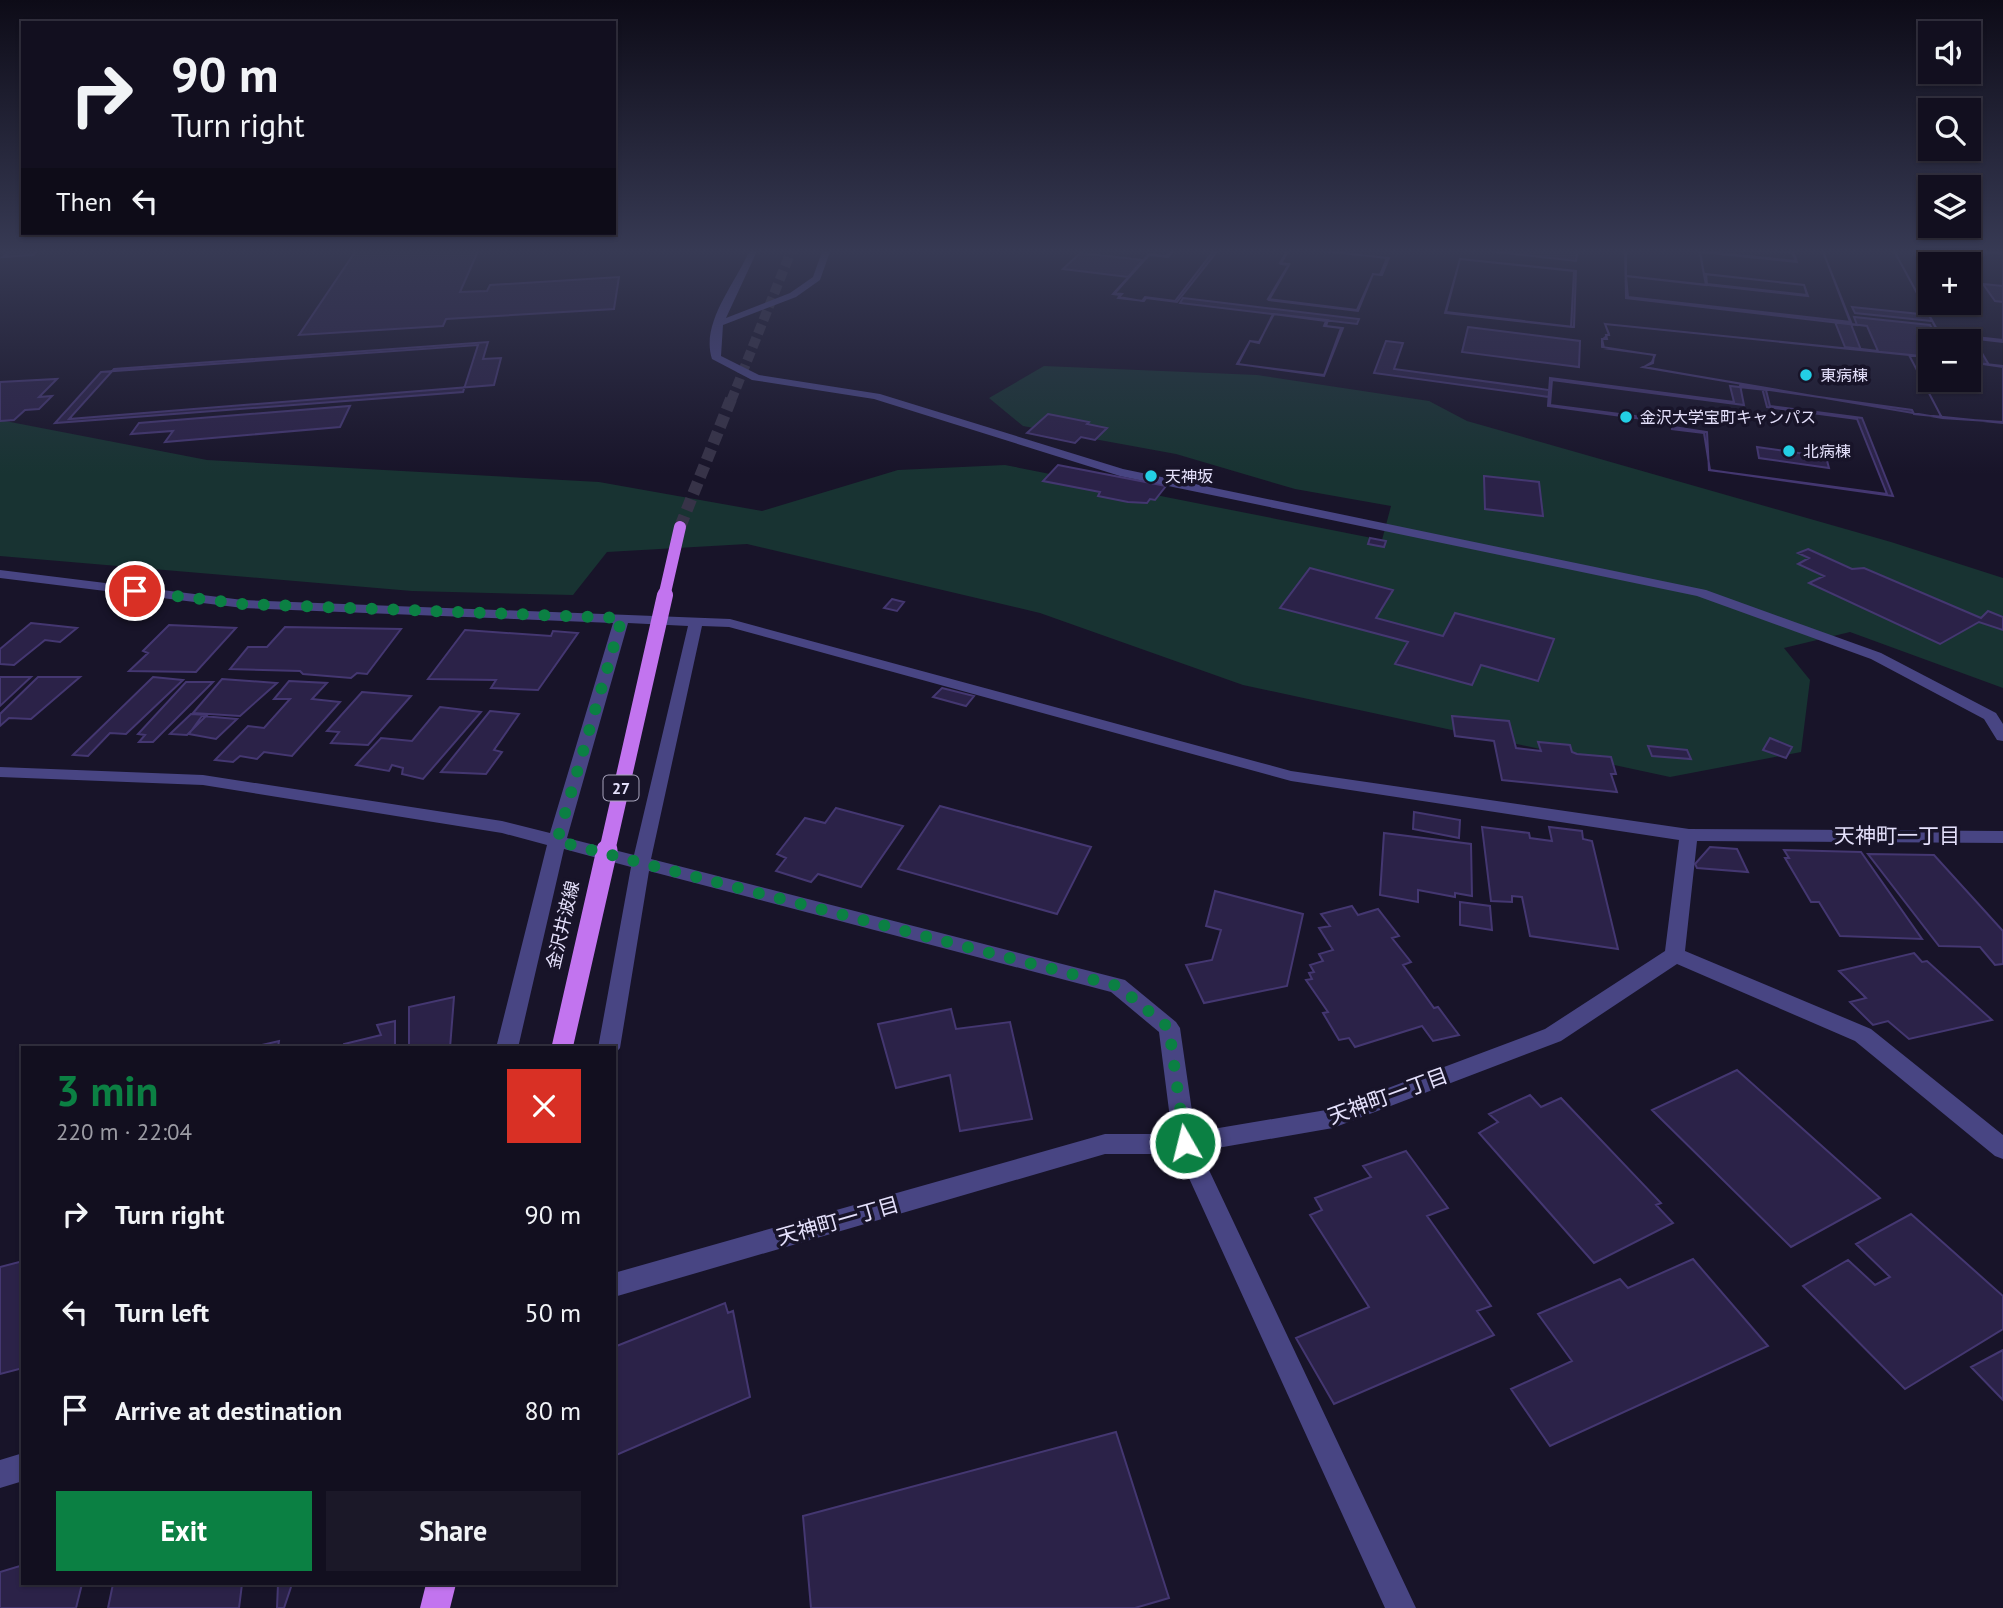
<!DOCTYPE html>
<html lang="en">
<head>
<meta charset="utf-8">
<style>
	body { margin:0; font-family:"PT Sans","Noto Sans JP",sans-serif; background:#1b1828; color:#f1f3f6; height:100vh; display:flex; flex-direction:column; font-size:26px; white-space:nowrap }
	* { box-sizing:border-box; margin:0 }
	p { font-size:23px; color:#9c9ca4 }
	.icon { flex:none; width:38px; height:38px; fill:none; stroke:currentColor; stroke-width:2; stroke-linecap:round; stroke-linejoin:round }
	.map { position:relative; flex:1; overflow:hidden }
	.panel { position:absolute; left:21px; top:1046px; width:595px; height:539px; display:flex; flex-direction:column; background:#120f1f; border-radius:0px; box-shadow:0 2px 5px #0004,0 0 0 2px #312f3d }
	.panel>* { flex:none }
	.hud { position:absolute; left:21px; top:21px; width:595px; height:214px; border-radius:0px; box-shadow:0 2px 5px #0004,0 0 0 2px #312f3d; background:#120f1f; color:#f1f3f6; overflow:hidden }
	.controls { position:absolute; left:1918px; top:21px; display:grid; gap:14px }
	.controls a { display:grid; place-items:center; width:63px; height:63px; border-radius:0px; background:#120f1f; box-shadow:0 2px 5px #0004,0 0 0 2px #312f3d; font-size:35px }
	.pin { position:absolute; display:grid; place-items:center; width:60px; height:60px; color:#fff; margin:-30px; border:4px solid #fff; border-radius:50%; box-shadow:0 2px 7px #0007 }
	.me { position:absolute; width:77px; margin:-38px; rotate:352deg; stroke-linejoin:round; filter:drop-shadow(0 0 5px #0008) }
	.turn { display:flex; align-items:center; gap:24px; height:147px; padding:0 35px; font-size:32px }
	.turn .icon { width:91px; height:91px; stroke-width:2.5 }
	.turn b { display:block; font-size:49px; line-height:60px }
	.then { display:flex; align-items:center; height:66px; padding:0 35px; background:#0003; gap:14px; font-size:26px }
	.round { display:grid; place-items:center; flex:none; width:74px; height:74px; border-radius:0px; background:#1b1828 }
	.headline { display:flex; align-items:center; justify-content:space-between; height:119px; padding:0 35px }
	h1 { font-size:42px; font-weight:600; line-height:52px; color:#0b8043 }
	.action { display:flex; gap:14px; margin-top:auto; padding:14px 35px }
	.action a { flex:1; height:80px; border-radius:0px; background:#0b8043; color:#fff; font-size:28px; font-weight:600; line-height:80px; text-align:center }
	.action a+a { background:#1b1828; color:#f1f3f6 }
	ul { padding:0; list-style:none }
	li { display:flex; align-items:center; gap:21px; height:98px; padding:0 35px }
	li div { flex:1 }
	li b { display:block; font-size:26px }
	li em { font-style:normal }
	.map>svg:first-child { display:block }
	.green { fill:#183332 }
	.building { fill:#2b2248; stroke:#443771; stroke-width:2; fill-rule:evenodd }
	.lines { fill:none; stroke-linecap:round; stroke-linejoin:round }
	.primary-tunnel-far1 { stroke:#373348; stroke-width:10; stroke-dasharray:10 4.5; stroke-linecap:butt }
	.primary-tunnel { stroke:#373348; stroke-width:12; stroke-dasharray:12 6; stroke-linecap:butt }
	.street { fill:#484583; fill-rule:evenodd }
	.primary { fill:#c274ef; fill-rule:evenodd }
	.primary-bridge-far2 { stroke:#c274ef; stroke-width:12 }
	.primary-bridge-far1 { stroke:#c274ef; stroke-width:16 }
	.primary-bridge { stroke:#c274ef; stroke-width:21 }
	.route { stroke:#0b8043; stroke-width:12; stroke-dasharray:0 21.6 }
	.poi-dot { fill:#23cfe5; stroke:#181429; stroke-width:2.5 }
	.labels { text-anchor:middle; stroke-width:7; stroke-linejoin:round; paint-order:stroke }
	.far-poi-label { font-size:16px; fill:#e4e0fb; stroke:#181429; text-anchor:start }
	.shield { fill:#181429; stroke:#a7a3bc; stroke-width:2 }
	.shield-label { font-size:16px; font-weight:bold; fill:#e4e0fb }
	.street-label { font-size:18px; fill:#e4e0fb; stroke:#181429 }
	.near-street-label { font-size:21px; fill:#e4e0fb; stroke:#181429 }
</style>
</head>
<body>
<div class="map">
<svg width="2003" height="1608" viewBox="0 0 2003 1608">
	<rect width="100%" height="100%" fill="#181429"/>
	<!-- green -->
	<path class="green" d="M 1044,366 L 1257,375 L 1429,401 L 1467,421 L 1891,542 L 2003,578 L 2003,688 L 1850,632 L 1784,648 L 1810,680 L 1801,752 L 1670,777 L 1243,685 L 1040,613 L 747,544 L 607,552 L 573,595 L 412,591 L 0,556 L 0,420 L 207,460 L 599,482 L 762,511 L 898,470 L 1005,465 L 1382,540 L 1391,506 L 1295,489 L 1176,454 L 1023,426 L 989,398 Z"/>
	<!-- building -->
	<path class="building" d="M 13,249 L 40,249 L 33,255 L 3,257 Z
		M 357,249 L 479,249 L 460,292 L 487,291 L 490,285 L 619,277 L 614,309 L 446,319 L 443,326 L 299,335 Z
		M 1173,249 L 1219,249 L 1177,302 L 1146,298 L 1144,301 L 1118,298 L 1120,295 L 1113,294 L 1149,254 L 1166,256 Z
		M 1176,249 L 1215,249 L 1175,301 L 1145,297 L 1142,301 L 1119,297 L 1122,294 L 1115,293 L 1149,255 L 1168,257 Z
		M 1288,249 L 1307,249 L 1387,258 L 1380,275 L 1373,274 L 1357,310 L 1268,299 L 1289,264 L 1280,263 Z
		M 1289,249 L 1302,249 L 1389,258 L 1382,275 L 1373,274 L 1358,311 L 1269,300 L 1289,265 L 1281,264 Z
		M 1470,249 L 1578,249 L 1576,261 Z
		M 1625,249 L 1952,249 L 2003,252 L 2003,342 L 1935,334 L 1930,325 L 1854,317 L 1857,325 L 1626,298 ZM 1930,264 L 1969,264 L 1969,303 L 1930,303 Z
		M 1626,249 L 1699,249 L 1706,285 L 1626,276 Z
		M 1707,249 L 1792,252 L 1796,261 L 1708,252 Z
		M 1775,249 L 1822,249 L 1851,322 L 1628,297 L 1626,276 L 1808,296 L 1804,285 L 1704,274 L 1700,252 L 1797,262 L 1793,251 Z
		M 1822,249 L 1893,249 L 1943,341 L 1930,341 L 1930,357 L 1861,350 Z
		M 1893,249 L 1955,249 L 2003,254 L 2003,340 L 1939,333 ZM 1930,264 L 1969,264 L 1969,303 L 1930,303 Z
		M 1080,253 L 1143,260 L 1128,277 L 1063,269 Z
		M 1460,259 L 1574,271 L 1571,327 L 1445,313 Z
		M 1460,259 L 1576,271 L 1574,327 L 1446,312 Z
		M 1706,274 L 1804,285 L 1807,295 L 1707,284 Z
		M 1983,284 L 2003,286 L 2003,302 L 1995,301 Z
		M 1183,298 L 1275,309 L 1359,319 L 1357,324 L 1180,303 Z
		M 1852,307 L 1929,315 L 1932,321 L 1855,313 Z
		M 1273,314 L 1326,321 L 1324,326 L 1341,328 L 1324,375 L 1237,364 L 1250,341 L 1259,343 Z
		M 1274,314 L 1328,320 L 1326,326 L 1343,328 L 1324,376 L 1238,364 L 1250,341 L 1259,342 Z
		M 1835,322 L 1867,326 L 1878,351 L 1845,347 Z
		M 1605,324 L 1909,355 L 1942,418 L 1643,367 L 1653,363 L 1654,355 L 1602,347 L 1602,340 L 1609,334 Z
		M 1605,324 L 1930,357 L 1930,380 L 1969,380 L 1969,362 L 2003,366 L 2003,423 L 1914,414 L 1912,410 L 1741,386 L 1742,384 L 1644,367 L 1652,362 L 1655,355 L 1604,348 L 1602,339 L 1607,339 L 1606,335 L 1609,335 Z
		M 1468,327 L 1580,341 L 1579,367 L 1462,352 Z
		M 1935,334 L 1973,338 L 1989,365 L 1969,362 L 1969,341 L 1939,341 Z
		M 1386,341 L 1403,343 L 1394,369 L 1549,390 L 1549,397 L 1374,373 Z
		M 488,342 L 483,359 L 501,358 L 494,385 L 69,419 L 114,369 Z
		M 478,345 L 463,392 L 55,423 L 101,372 Z
		M 1909,355 L 1930,357 L 1930,380 L 1969,380 L 1969,362 L 2003,367 L 2003,422 L 1942,418 Z
		M 1550,378 L 1734,402 L 1730,386 L 1766,390 L 1770,406 L 1862,418 L 1893,496 L 1710,470 L 1704,433 L 1672,429 L 1672,423 L 1548,406 Z
		M 57,379 L 39,397 L 52,396 L 39,409 L 25,410 L 14,420 L 0,421 L 0,382 Z
		M 1552,380 L 1744,405 L 1740,385 L 1762,388 L 1767,407 L 1857,419 L 1887,494 L 1709,470 L 1707,432 L 1674,427 L 1673,421 L 1550,405 Z
		M 350,406 L 340,427 L 165,442 L 173,431 L 131,434 L 139,423 Z
		M 1048,414 L 1089,422 L 1087,424 L 1107,428 L 1095,440 L 1081,437 L 1075,443 L 1027,433 Z
		M 1757,447 L 1826,457 L 1829,468 L 1759,458 Z
		M 1058,465 L 1166,486 L 1155,500 L 1150,499 L 1147,503 L 1128,502 L 1098,496 L 1100,492 L 1043,481 Z
		M 1484,476 L 1539,482 L 1543,516 L 1485,509 Z
		M 1370,538 L 1386,541 L 1384,547 L 1368,544 Z
		M 1808,549 L 1852,569 L 1864,568 L 1981,618 L 1988,611 L 2003,617 L 2003,630 L 1979,622 L 1940,644 L 1809,583 L 1824,576 L 1798,564 L 1809,558 L 1798,553 Z
		M 1310,568 L 1393,590 L 1376,618 L 1443,636 L 1455,613 L 1554,639 L 1538,681 L 1481,665 L 1472,685 L 1395,664 L 1408,642 L 1280,608 Z
		M 892,599 L 904,602 L 897,611 L 884,608 Z
		M 31,623 L 77,628 L 60,642 L 45,640 L 14,665 L 0,664 L 0,649 Z
		M 169,625 L 236,628 L 196,672 L 129,671 L 148,653 L 143,651 Z
		M 285,627 L 401,629 L 367,674 L 357,673 L 351,678 L 303,674 L 300,671 L 230,669 L 248,647 L 267,647 Z
		M 465,630 L 551,636 L 553,631 L 578,633 L 538,690 L 491,688 L 496,680 L 428,679 Z
		M 0,677 L 31,677 L 0,706 Z
		M 38,677 L 80,677 L 31,719 L 9,718 L 0,726 L 0,714 Z
		M 153,677 L 183,680 L 126,734 L 110,733 L 88,756 L 73,755 Z
		M 222,679 L 277,683 L 240,716 L 193,713 Z
		M 289,681 L 327,683 L 312,699 L 340,702 L 292,756 L 264,752 L 257,759 L 240,756 L 233,762 L 215,760 L 248,726 L 264,728 L 290,699 L 274,699 Z
		M 186,682 L 213,682 L 153,742 L 139,742 L 145,735 L 138,734 Z
		M 942,688 L 974,696 L 966,706 L 933,697 Z
		M 362,692 L 411,696 L 368,745 L 331,743 L 339,732 L 327,731 Z
		M 440,707 L 481,712 L 423,779 L 402,774 L 403,768 L 392,765 L 389,771 L 356,765 L 381,738 L 412,741 Z
		M 490,711 L 519,714 L 494,750 L 502,752 L 486,774 L 441,772 Z
		M 191,714 L 207,715 L 187,735 L 170,734 Z
		M 202,716 L 237,719 L 216,739 L 189,734 Z
		M 1452,716 L 1509,721 L 1516,748 L 1541,751 L 1538,742 L 1570,745 L 1572,752 L 1577,754 L 1611,757 L 1616,774 L 1611,774 L 1617,792 L 1502,780 L 1494,741 L 1455,736 Z
		M 1770,738 L 1792,747 L 1786,758 L 1763,750 Z
		M 1648,746 L 1687,750 L 1691,759 L 1652,756 Z
		M 940,806 L 1091,847 L 1057,914 L 898,869 Z
		M 836,808 L 903,826 L 861,887 L 818,874 L 811,882 L 776,871 L 786,858 L 777,854 L 805,818 L 825,823 Z
		M 1414,812 L 1460,820 L 1459,838 L 1413,829 Z
		M 1482,827 L 1529,833 L 1530,838 L 1552,841 L 1549,827 L 1582,831 L 1583,839 L 1592,841 L 1618,949 L 1530,936 L 1522,897 L 1512,896 L 1512,902 L 1491,901 Z
		M 1384,833 L 1471,844 L 1472,896 L 1455,893 L 1455,897 L 1418,890 L 1418,902 L 1380,895 Z
		M 1710,847 L 1737,849 L 1748,872 L 1697,868 L 1695,864 Z
		M 1784,850 L 1861,852 L 1922,939 L 1840,936 L 1819,902 L 1811,902 L 1785,858 L 1789,858 Z
		M 1868,854 L 1934,855 L 2003,931 L 2003,964 L 1995,965 L 1980,947 L 1939,946 Z
		M 1215,891 L 1303,914 L 1287,986 L 1204,1003 L 1186,965 L 1212,960 L 1221,930 L 1206,926 Z
		M 1460,902 L 1490,906 L 1492,930 L 1460,925 Z
		M 1352,906 L 1358,915 L 1378,909 L 1399,936 L 1392,938 L 1411,962 L 1403,965 L 1434,1008 L 1438,1007 L 1459,1035 L 1433,1041 L 1422,1026 L 1355,1047 L 1349,1038 L 1339,1040 L 1323,1013 L 1328,1012 L 1306,980 L 1312,979 L 1309,973 L 1314,972 L 1310,965 L 1323,961 L 1319,954 L 1333,950 L 1319,928 L 1330,926 L 1321,914 Z
		M 1914,953 L 1922,962 L 1927,961 L 1992,1020 L 1909,1039 L 1888,1021 L 1873,1025 L 1850,1002 L 1866,998 L 1839,971 Z
		M 454,997 L 450,1048 L 409,1048 L 409,1007 Z
		M 951,1009 L 956,1029 L 1010,1022 L 1032,1119 L 960,1131 L 950,1075 L 896,1088 L 878,1024 Z
		M 395,1021 L 395,1048 L 344,1048 L 344,1044 L 381,1035 L 377,1025 Z
		M 279,1041 L 278,1048 L 249,1048 Z
		M 1737,1070 L 1804,1130 L 1880,1198 L 1791,1247 L 1652,1110 Z
		M 1530,1095 L 1541,1107 L 1561,1098 L 1661,1203 L 1656,1205 L 1673,1223 L 1594,1263 L 1479,1133 L 1498,1122 L 1489,1114 Z
		M 1406,1151 L 1448,1208 L 1427,1216 L 1491,1306 L 1477,1311 L 1494,1335 L 1334,1404 L 1296,1338 L 1369,1307 L 1310,1215 L 1322,1210 L 1315,1198 L 1371,1177 L 1363,1166 Z
		M 1911,1214 L 2003,1296 L 2003,1329 L 1905,1389 L 1803,1286 L 1848,1260 L 1875,1285 L 1890,1277 L 1856,1244 Z
		M 1693,1259 L 1768,1346 L 1550,1446 L 1511,1389 L 1572,1361 L 1538,1314 L 1620,1279 L 1628,1288 Z
		M 23,1261 L 23,1368 L 0,1374 L 0,1267 Z
		M 725,1303 L 728,1313 L 733,1311 L 750,1397 L 614,1456 L 614,1347 Z
		M 2003,1350 L 2003,1400 L 1971,1367 Z
		M 1116,1432 L 1169,1598 L 1135,1608 L 811,1608 L 803,1516 Z
		M 23,1565 L 23,1584 L 82,1584 L 76,1608 L 0,1608 L 0,1572 Z
		M 113,1584 L 242,1584 L 239,1608 L 108,1608 Z
		M 278,1584 L 292,1584 L 284,1608 L 277,1608 Z"/>
	<g class="lines">
		<!-- primary-tunnel-far1 -->
		<path class="primary-tunnel-far1" d="M 731,401 L 792,249"/>
		<!-- primary-tunnel -->
		<path class="primary-tunnel" d="M 680,527 L 731,399"/>
		<!-- street -->
		<path class="street" d="M 750,249 L 758,249 L 726,318 L 790,293 L 813,277 L 823,249 L 831,249 L 820,280 L 796,297 L 723,325 L 721,356 L 759,375 L 880,394 L 1123,469 L 1706,590 L 1881,653 L 1996,713 L 2003,724 L 2003,741 L 1997,740 L 1984,719 L 1871,659 L 1697,596 L 1120,476 L 874,399 L 752,380 L 712,359 C 700,322 737,282 750,249 Z
			M 0,570 L 243,600 L 730,619 L 1291,771 L 1689,829 L 2003,831 L 2003,843 L 1697,841 L 1685,951 L 1871,1029 L 2003,1135 L 2003,1159 L 1995,1156 L 1855,1041 L 1677,964 L 1561,1041 L 1333,1128 L 1200,1151 L 1416,1608 L 1385,1608 L 1178,1154 L 1105,1154 L 614,1297 L 614,1273 L 1105,1134 L 1172,1134 L 1159,1032 L 1111,992 L 649,871 L 620,1048 L 614,1055 L 614,1048 L 598,1048 L 631,867 L 564,849 L 518,1048 L 496,1048 L 547,845 L 502,833 L 203,785 L 0,777 L 0,767 L 203,775 L 502,821 L 550,833 L 613,623 L 243,608 L 0,578 ZM 628,623 L 688,626 L 634,855 L 567,838 ZM 702,626 L 729,627 L 1291,781 L 1679,840 L 1665,951 L 1545,1029 L 1332,1109 L 1195,1132 L 1180,1028 L 1176,1022 L 1125,980 L 651,859 Z
			M 23,1453 L 23,1481 L 0,1488 L 0,1460 Z"/>
		<!-- primary -->
		<path class="primary" d="M 426,1584 L 456,1584 L 450,1608 L 420,1608 Z"/>
		<!-- primary-bridge-far2 -->
		<path class="primary-bridge-far2" d="M 664,597 L 680,527"/>
		<!-- primary-bridge-far1 -->
		<path class="primary-bridge-far1" d="M 607,851 L 665,595"/>
		<!-- primary-bridge -->
		<path class="primary-bridge" d="M 562,1048 L 607,850"/>
	</g>
	<!-- sky -->
	<linearGradient id="sky" x2="0" y2="1"><stop stop-color="#0d0b17"/><stop offset="0.53" stop-color="#373a54"/><stop offset="1" stop-color="#373a54" stop-opacity="0"/></linearGradient>
	<rect width="2003" height="474" fill="url(#sky)"/>
	<g class="lines">
		<!-- route -->
		<path class="route" d="M 135,591 L 243,604 L 622,618 L 557,841 L 1118,986 L 1169,1028 L 1185,1143"/>
	</g>
	<!-- markers -->
	<g class="poi-dot">
		<circle cx="1806" cy="375" r="7"/>
		<circle cx="1626" cy="417" r="7"/>
		<circle cx="1789" cy="451" r="7"/>
		<circle cx="1151" cy="476" r="7"/>
	</g>
	<g class="labels">
		<!-- far-poi labels -->
		<g class="far-poi-label">
			<text x="1820" y="381">東病棟</text>
			<text x="1640" y="423">金沢大学宝町キャンパス</text>
			<text x="1803" y="457">北病棟</text>
			<text x="1165" y="482">天神坂</text>
		</g>
		<!-- shield labels -->
		<rect class="shield" x="603.5" y="775.5" width="35" height="25" rx="5"/>
		<g class="shield-label">
			<text x="621" y="794">27</text>
		</g>
		<!-- street labels -->
		<g class="street-label">
			<text transform="translate(563 925) rotate(-77)" y="6">金沢井波線</text>
		</g>
		<!-- near-street labels -->
		<g class="near-street-label">
			<text x="1897" y="843">天神町一丁目</text>
			<text transform="translate(1388 1096) rotate(-20)" y="7">天神町一丁目</text>
			<text transform="translate(838 1221) rotate(-16)" y="7">天神町一丁目</text>
		</g>
	</g>
</svg>
<div class="controls">
<a><svg class="icon" aria-label="sound" viewBox="0 0 24 24"><path d="M4 9h4l5-4v14l-5-4H4zM17 9q2 3 0 6"/></svg></a>
<a><svg class="icon" aria-label="search" viewBox="0 0 24 24"><circle cx="10" cy="10" r="6"/><path d="M15 15l6 6"/></svg></a>
<a><svg class="icon" aria-label="layers" viewBox="0 0 24 24"><path d="M12 4l9 5-9 5-9-5zM3 14l9 5 9-5"/></svg></a>
<a>+</a>
<a>−</a>
</div>
<div class="pin" style="left:135px;top:591px;background:#d93025"><svg class="icon" aria-label="arrive" viewBox="0 0 24 24"><path d="M6 21V4h12l-3 4 3 4H6"/></svg></div>
<svg class="me" style="left:1185px;top:1143px" viewBox="-20 -20 40 40"><circle r="17" fill="#0b8043" stroke="#fff" stroke-width="3"/><path d="M0-11L8 9 0 5-8 9z" fill="#fff"/></svg>
<div class="hud">
<div class="turn"><svg class="icon" aria-label="right" viewBox="0 0 24 24"><path d="M7 20v-9h11M14 6l5 5-5 5"/></svg><div><b>90 m</b>Turn right</div></div>
<div class="then">Then<svg class="icon" aria-label="left" viewBox="0 0 24 24"><path d="M17 20v-9H6M10 6l-5 5 5 5"/></svg></div>
</div>
<section class="panel">
<div class="headline"><div><h1>3 min</h1><p>220 m · 22:04</p></div><a class="round" style="background:#d93025;color:#fff"><svg class="icon" aria-label="close" viewBox="0 0 24 24"><path d="M6 6l12 12M18 6L6 18"/></svg></a></div>
<ul>
<li><svg class="icon" aria-label="right" viewBox="0 0 24 24"><path d="M7 20v-9h11M14 6l5 5-5 5"/></svg><div><b>Turn right</b></div><em>90 m</em></li>
<li><svg class="icon" aria-label="left" viewBox="0 0 24 24"><path d="M17 20v-9H6M10 6l-5 5 5 5"/></svg><div><b>Turn left</b></div><em>50 m</em></li>
<li><svg class="icon" aria-label="arrive" viewBox="0 0 24 24"><path d="M6 21V4h12l-3 4 3 4H6"/></svg><div><b>Arrive at destination</b></div><em>80 m</em></li>
</ul>
<div class="action"><a>Exit</a><a>Share</a></div>
</section>
</div>
</body>
</html>
